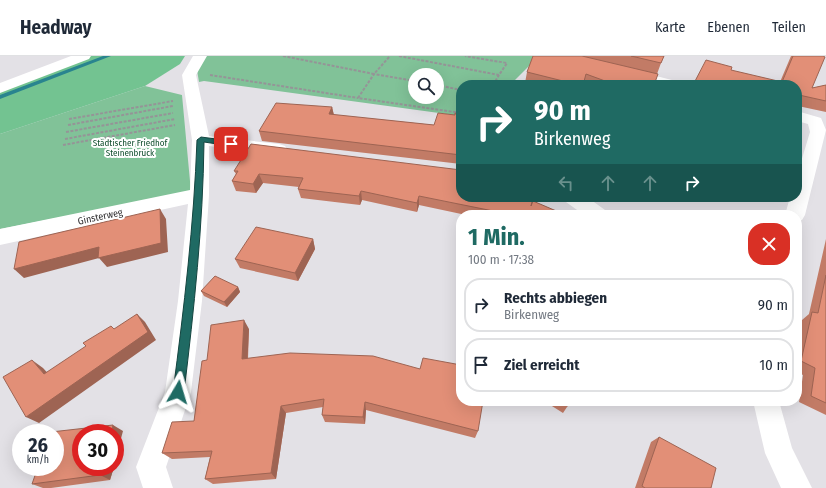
<!DOCTYPE html>
<html lang="de">
<head>
<meta charset="utf-8">
<style>
	body { margin:0; font-family:"Fira Sans Condensed",sans-serif; background:#f6f6f7; color:#1f2937; height:100vh; display:flex; flex-direction:column; font-size:15px; white-space:nowrap }
	* { box-sizing:border-box; margin:0 }
	p { font-size:13px; color:#747a83 }
	.icon { flex:none; width:22px; height:22px; fill:none; stroke:currentColor; stroke-width:2; stroke-linecap:round; stroke-linejoin:round }
	.map { position:relative; flex:1; overflow:hidden }
	.panel { position:absolute; left:456px; top:154px; width:346px; height:196px; display:flex; flex-direction:column; background:#fff; border-radius:16px; box-shadow:0 4px 16px #0002 }
	.panel>* { flex:none }
	.guide { position:absolute; left:456px; top:24px; width:346px; height:122px; border-radius:16px; box-shadow:0 4px 16px #0002; background:#1f6a63; color:#fff; overflow:hidden }
	.buttons { position:absolute; left:408px; top:12px; display:grid; gap:8px }
	.buttons a { display:grid; place-items:center; width:36px; height:36px; border-radius:50%; background:#fff; box-shadow:0 4px 16px #0002; font-size:20px }
	.speed { position:absolute; left:12px; top:368px; display:flex; gap:8px; font-size:20px; font-weight:700; text-align:center }
	.speed>* { display:grid; place-content:center; width:52px; height:52px; border-radius:50%; background:#fff; box-shadow:0 4px 16px #0002; line-height:1 }
	.speed small { font-size:10px; font-weight:400 }
	.speed .limit { border:6px solid #d22; background:#fff; color:#111 }
	.pin { position:absolute; display:grid; place-items:center; width:34px; height:34px; color:#fff; margin:-17px; border-radius:8px; box-shadow:0 2px 6px #0006 }
	.me { position:absolute; width:44px; margin:-22px; rotate:7deg; stroke-linejoin:round; filter:drop-shadow(0 0 3px #0008) }
	.turn { display:flex; align-items:center; gap:14px; height:84px; padding:0 12px; font-size:18px }
	.turn .icon { width:52px; height:52px; stroke-width:2.5 }
	.turn b { display:block; font-size:28px; line-height:34px }
	.lanes { display:flex; align-items:center; height:38px; padding:0 12px; background:#0003; justify-content:center; gap:20px; direction:ltr }
	.lanes .off { opacity:.35 }
	.round { display:grid; place-items:center; flex:none; width:42px; height:42px; border-radius:16px; background:#f6f6f7 }
	.head { display:flex; align-items:center; justify-content:space-between; height:68px; padding:0 12px }
	h1 { font-size:24px; font-weight:700; line-height:30px; color:#1f6a63 }
	ul { padding:0; list-style:none }
	li { display:flex; align-items:center; gap:12px; height:54px; margin:0 8px 6px; padding:0 4px; border:2px solid #e0e1e3; border-radius:16px }
	li div { flex:1 }
	li b { display:block; font-size:15px }
	li em { font-style:normal }
	header { display:flex; align-items:center; gap:24px; box-sizing:border-box; height:56px; padding:0 20px; background:#fff; border-bottom:1px solid #e0e1e3 }
	header strong { font-size:19px }
	nav { display:flex; gap:22px; margin-inline-start:auto; font-size:14px }
	.map>svg:first-child { display:block }
	.green { fill:#81c298; fill-rule:evenodd }
	.forest { fill:#73c391 }
	.lines { fill:none; stroke-linecap:round; stroke-linejoin:round }
	.stream { fill:#29848f; fill-rule:evenodd }
	.path { stroke:#959497; stroke-width:2; stroke-dasharray:3 1.5; stroke-linecap:butt }
	.minor { fill:#fff; fill-rule:evenodd }
	.wall { fill:#c27b66 }
	.shaded-wall { fill:#9e6453 }
	.building { fill:#e28f77; stroke:#9e6453 }
	.route { fill:#1f6a63; stroke:#144540 }
	.labels { text-anchor:middle; stroke-width:4; stroke-linejoin:round; paint-order:stroke }
	.far-park-label { font-size:9px; fill:#124f2f; stroke:#fff }
	.street-label { font-size:10px; fill:#302f31; stroke:#fff }
</style>
</head>
<body>
<header>
<strong>Headway</strong>
<nav><a>Karte</a><a>Ebenen</a><a>Teilen</a></nav>
</header>
<div class="map">
<svg width="826" height="432" viewBox="0 0 826 432">
	<rect width="100%" height="100%" fill="#e3e1e6"/>
	<!-- green -->
	<path class="green" d="M 205,0 L 539,0 L 510,29 L 461,29 L 461,60 L 204,25 L 199,26 L 197,14 ZM 415,19 L 437,19 L 437,41 L 415,41 Z
		M 145,30 L 182,39 L 191,136 L 0,173 L 0,78 Z"/>
	<!-- forest -->
	<path class="forest" d="M 84,0 L 185,0 L 180,8 L 145,30 L 0,78 L 0,32 Z"/>
	<g class="lines">
		<!-- stream -->
		<path class="stream" d="M 103,0 L 111,0 L 0,43 L 0,39 Z"/>
		<!-- path -->
		<path class="path" d="M 283,0 L 374,18 L 390,0
			M 399,0 L 499,19 L 507,7 L 465,0
			M 210,19 L 358,42
			M 415,25 L 374,18 L 358,42 L 461,57
			M 437,29 L 461,34
			M 493,29 L 499,19
			M 69,63 L 173,45
			M 68,69 L 173,50
			M 66,76 L 173,57
			M 65,83 L 175,63
			M 63,89 L 175,69"/>
		<!-- minor -->
		<path class="minor" d="M 71,0 L 91,0 L 89,3 L 0,37 L 0,27 Z
			M 193,0 L 207,0 L 196,19 L 209,80 L 279,88 L 285,90 L 288,94 L 285,98 L 279,100 L 209,90 L 209,139 L 202,245 L 191,336 L 166,411 L 173,432 L 143,432 L 136,411 L 165,336 L 178,245 L 188,148 L 0,189 L 0,173 L 190,134 L 192,84 L 182,19 Z
			M 628,13 L 680,26 L 683,29 L 657,29 L 623,20 L 621,17 L 623,14 Z
			M 797,55 L 821,62 L 826,74 L 805,159 L 802,164 L 797,166 L 797,159 L 785,159 L 790,141 L 797,141 L 797,119 L 810,76 L 808,68 L 797,65 Z
			M 563,141 L 587,141 L 605,154 L 608,159 L 584,159 L 566,146 Z
			M 753,345 L 779,345 L 792,392 L 812,432 L 781,432 L 765,397 Z"/>
	</g>
	<!-- wall -->
	<path class="wall" d="M 533,0 L 664,0 L 661,7 L 657,18 L 654,29 L 531,29 L 525,27 L 527,16 Z
		M 791,0 L 823,0 L 812,32 L 826,29 L 826,56 L 798,50 L 797,72 L 797,29 L 693,29 L 780,26 Z
		M 332,51 L 334,59 L 434,69 L 455,59 L 461,59 L 461,108 L 262,85 L 259,75 Z
		M 461,114 L 531,150 L 561,159 L 466,159 L 419,149 L 417,156 L 362,144 L 360,149 L 301,142 L 298,133 L 299,131 L 263,127 L 256,137 L 236,135 L 232,125 L 236,118 L 234,115 Z
		M 313,183 L 315,193 L 298,225 L 240,212 L 235,203 Z
		M 826,183 L 826,359 L 799,346 L 803,319 L 797,316 L 797,282 L 802,264 L 809,258 Z
		M 238,231 L 240,236 L 227,251 L 204,240 L 201,235 Z
		M 249,273 L 248,303 L 478,375 L 475,382 L 366,354 L 365,368 L 325,366 L 322,359 L 323,351 L 286,357 L 276,423 L 213,428 L 205,423 L 210,401 L 172,403 L 162,397 L 194,365 L 207,304 Z
		M 544,345 L 571,345 L 563,357 Z
		M 123,375 L 81,411 L 114,411 L 110,424 L 51,432 L 43,432 L 32,428 Z
		M 659,381 L 711,432 L 635,432 L 651,386 Z"/>
	<!-- shaded-wall -->
	<path class="shaded-wall" d="M 332,51 L 334,60 L 329,58 Z
		M 259,118 L 263,127 L 256,137 L 253,128 Z
		M 361,135 L 362,144 L 360,149 L 359,140 Z
		M 419,140 L 419,149 L 417,156 L 417,147 Z
		M 160,153 L 166,163 L 168,196 L 107,211 L 99,202 L 24,222 L 14,213 Z
		M 313,183 L 315,193 L 298,225 L 295,217 Z
		M 238,231 L 240,236 L 227,251 L 224,246 Z
		M 137,258 L 145,266 L 156,284 L 39,367 L 26,361 Z
		M 244,264 L 249,273 L 247,312 L 242,303 Z
		M 32,304 L 43,312 L 55,325 L 44,318 Z
		M 365,346 L 366,354 L 365,368 L 363,361 Z
		M 281,350 L 286,357 L 276,423 L 271,417 Z
		M 113,369 L 123,375 L 115,405 L 115,377 L 111,377 Z
		M 102,411 L 114,411 L 110,424 L 100,419 Z"/>
	<!-- building -->
	<path class="building" d="M 533,0 L 582,0 L 658,18 L 654,29 L 616,29 L 586,18 L 583,29 L 579,29 L 527,16 Z
		M 631,0 L 664,0 L 661,7 Z
		M 793,0 L 823,0 L 825,1 L 812,32 L 826,29 L 826,45 L 799,39 L 797,72 L 797,29 L 693,29 L 706,4 L 732,11 L 731,14 L 782,26 Z
		M 276,47 L 332,51 L 329,58 L 434,69 L 438,57 L 455,59 L 455,57 L 461,59 L 461,99 L 259,75 Z
		M 251,88 L 461,114 L 461,141 L 533,141 L 531,150 L 533,145 L 561,157 L 561,159 L 513,159 L 419,140 L 417,147 L 361,135 L 359,140 L 298,133 L 303,122 L 259,118 L 253,128 L 232,125 L 238,115 L 234,115 Z
		M 160,153 L 161,187 L 98,202 L 99,191 L 14,213 L 19,186 Z
		M 256,171 L 313,183 L 295,217 L 235,203 Z
		M 826,219 L 826,347 L 811,340 L 815,312 L 801,305 L 812,256 L 818,257 Z
		M 215,220 L 238,231 L 224,246 L 201,235 Z
		M 137,258 L 148,276 L 26,361 L 3,321 L 32,304 L 44,318 L 86,290 L 83,287 L 111,270 L 114,273 Z
		M 244,264 L 242,303 L 290,297 L 373,300 L 420,313 L 423,302 L 461,309 L 461,345 L 483,345 L 478,375 L 365,346 L 363,361 L 322,359 L 324,343 L 281,350 L 271,417 L 205,423 L 212,395 L 162,397 L 172,366 L 194,365 L 202,305 L 207,304 L 211,269 Z
		M 560,345 L 571,345 L 568,350 Z
		M 113,369 L 111,377 L 81,377 L 81,411 L 102,411 L 100,419 L 32,428 L 38,411 L 55,411 L 55,377 L 51,377 L 51,376 Z
		M 659,381 L 716,412 L 711,432 L 645,432 L 642,430 Z"/>
	<!-- route -->
	<path class="route" d="M 201,81 L 231,85 L 234,88 L 231,90 L 204,86 C 203,170 194,253 184,336 L 182,340 L 178,341 L 174,340 L 173,336 C 184,252 194,168 197,84 Z"/>
	<g class="labels">
		<!-- far-park labels -->
		<g class="far-park-label">
			<text x="130" y="90">Städtischer Friedhof<tspan x="130" dy="10">Steinenbrück</tspan></text>
		</g>
		<!-- street labels -->
		<g class="street-label">
			<text transform="translate(100 160) rotate(-12)" y="4">Ginsterweg</text>
		</g>
	</g>
</svg>
<div class="buttons">
<a><svg class="icon" aria-label="search" viewBox="0 0 24 24"><circle cx="10" cy="10" r="6"/><path d="M15 15l6 6"/></svg></a>
</div>
<div class="speed"><div>26<small>km/h</small></div><div class="limit">30</div></div>
<div class="pin" style="left:231px;top:88px;background:#d93025"><svg class="icon" aria-label="arrive" viewBox="0 0 24 24"><path d="M6 21V4h12l-3 4 3 4H6"/></svg></div>
<svg class="me" style="left:178px;top:336px" viewBox="-20 -20 40 40"><path d="M0-17L14 15 0 8-14 15z" fill="#1f6a63" stroke="#fff" stroke-width="4"/></svg>
<div class="guide">
<div class="turn"><svg class="icon" aria-label="right" viewBox="0 0 24 24"><path d="M7 20v-9h11M14 6l5 5-5 5"/></svg><div><b>90 m</b>Birkenweg</div></div>
<div class="lanes"><svg class="icon off" aria-label="left" viewBox="0 0 24 24"><path d="M17 20v-9H6M10 6l-5 5 5 5"/></svg><svg class="icon off" aria-label="ahead" viewBox="0 0 24 24"><path d="M12 20V5M6 11l6-6 6 6"/></svg><svg class="icon off" aria-label="ahead" viewBox="0 0 24 24"><path d="M12 20V5M6 11l6-6 6 6"/></svg><svg class="icon" aria-label="right" viewBox="0 0 24 24"><path d="M7 20v-9h11M14 6l5 5-5 5"/></svg></div>
</div>
<section class="panel">
<div class="head"><div><h1>1 Min.</h1><p>100 m · 17:38</p></div><a class="round" style="background:#d93025;color:#fff"><svg class="icon" aria-label="close" viewBox="0 0 24 24"><path d="M6 6l12 12M18 6L6 18"/></svg></a></div>
<ul>
<li><svg class="icon" aria-label="right" viewBox="0 0 24 24"><path d="M7 20v-9h11M14 6l5 5-5 5"/></svg><div><b>Rechts abbiegen</b><p>Birkenweg</p></div><em>90 m</em></li>
<li><svg class="icon" aria-label="arrive" viewBox="0 0 24 24"><path d="M6 21V4h12l-3 4 3 4H6"/></svg><div><b>Ziel erreicht</b></div><em>10 m</em></li>
</ul>
</section>
</div>
</body>
</html>
